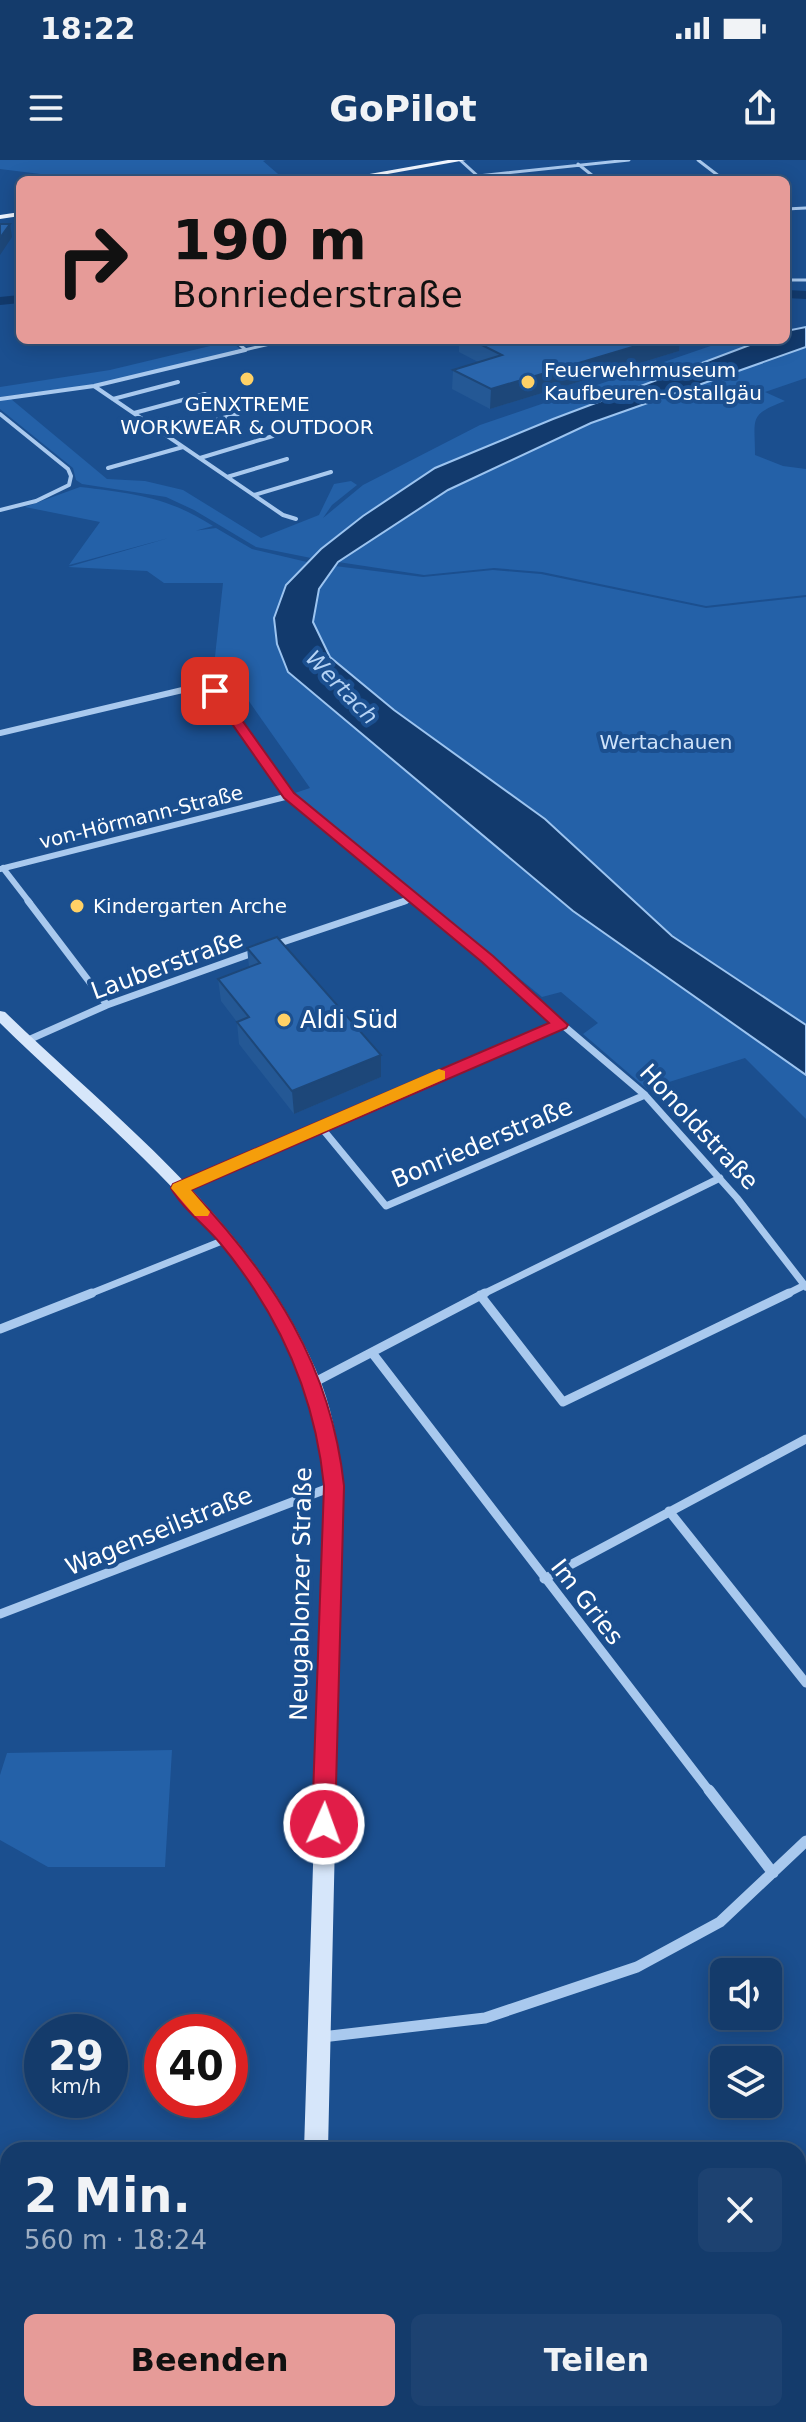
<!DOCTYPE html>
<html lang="de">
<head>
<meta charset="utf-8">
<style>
	body { margin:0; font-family:"DejaVu Sans",sans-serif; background:#1d4271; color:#f1f3f6; height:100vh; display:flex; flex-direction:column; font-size:30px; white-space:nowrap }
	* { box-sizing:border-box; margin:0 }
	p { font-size:26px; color:#9dadc1 }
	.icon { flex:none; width:44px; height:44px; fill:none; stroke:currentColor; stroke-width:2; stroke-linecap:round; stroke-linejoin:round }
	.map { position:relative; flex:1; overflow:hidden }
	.details { position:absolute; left:0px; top:1982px; width:806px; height:280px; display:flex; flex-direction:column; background:#143b6b; border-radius:24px 24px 0 0; box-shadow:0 4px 20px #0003,0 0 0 2px #33557e }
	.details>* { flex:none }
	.guide { position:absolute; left:16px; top:16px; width:774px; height:168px; border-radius:12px; box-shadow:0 4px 20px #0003,0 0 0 2px #33557e; background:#e69b98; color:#111; overflow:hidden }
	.buttons { position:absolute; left:710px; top:1798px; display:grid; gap:16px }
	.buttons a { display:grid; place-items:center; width:72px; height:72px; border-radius:12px; background:#143b6b; box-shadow:0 4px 20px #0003,0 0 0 2px #33557e; font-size:40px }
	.speed { position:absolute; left:24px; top:1854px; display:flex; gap:16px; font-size:40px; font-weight:700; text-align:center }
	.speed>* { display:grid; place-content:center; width:104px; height:104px; border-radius:50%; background:#143b6b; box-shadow:0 4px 20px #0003,0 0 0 2px #33557e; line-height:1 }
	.speed small { font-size:20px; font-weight:400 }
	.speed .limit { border:12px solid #d22; background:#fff; color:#111 }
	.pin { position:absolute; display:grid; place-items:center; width:68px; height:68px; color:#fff; margin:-34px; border-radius:16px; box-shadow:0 4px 12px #0006 }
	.me { position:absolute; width:88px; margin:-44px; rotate:2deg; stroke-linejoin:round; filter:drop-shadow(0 0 6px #0008) }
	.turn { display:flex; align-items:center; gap:28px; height:168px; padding:0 24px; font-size:36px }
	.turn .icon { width:104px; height:104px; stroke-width:2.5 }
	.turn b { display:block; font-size:56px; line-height:68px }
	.round { display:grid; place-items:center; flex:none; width:84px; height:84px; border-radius:12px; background:#1d4271 }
	.headline { display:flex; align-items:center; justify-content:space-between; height:136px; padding:0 24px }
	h1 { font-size:48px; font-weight:700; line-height:60px }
	.button { display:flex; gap:16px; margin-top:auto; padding:16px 24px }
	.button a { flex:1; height:92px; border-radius:12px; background:#e69b98; color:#111; font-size:32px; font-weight:700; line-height:92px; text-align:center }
	.button a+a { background:#1d4271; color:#f1f3f6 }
	.status { display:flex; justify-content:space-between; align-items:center; height:56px; padding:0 40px; background:#143b6b; direction:ltr }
	.status svg { height:22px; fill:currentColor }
	header { display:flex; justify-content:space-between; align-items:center; height:104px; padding:0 24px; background:#143b6b; font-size:36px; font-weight:700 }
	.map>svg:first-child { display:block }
	.green { fill:#2461a8 }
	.water { fill:#123a6d; stroke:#9cc4f0; stroke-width:2 }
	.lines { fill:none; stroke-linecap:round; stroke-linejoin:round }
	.canal { fill:#123a6d; fill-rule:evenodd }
	.street-far5 { stroke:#a9c9ee; stroke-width:3 }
	.street-far4 { stroke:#a9c9ee; stroke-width:4 }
	.street-far3 { stroke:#a9c9ee; stroke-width:6 }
	.street-far2 { stroke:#a9c9ee; stroke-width:7 }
	.street-far1 { stroke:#a9c9ee; stroke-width:9 }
	.street { stroke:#a9c9ee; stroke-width:11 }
	.secondary { fill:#d6e6fa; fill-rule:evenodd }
	.primary { fill:#f0f6ff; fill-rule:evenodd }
	.wall { fill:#245895 }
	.shaded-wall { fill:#1d4779 }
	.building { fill:#2a66ad; stroke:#1d4779; stroke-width:2 }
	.route { fill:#e11d48; stroke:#92132f; stroke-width:2 }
	.slow { fill:#f59e0b }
	.poi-dot { fill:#ffd166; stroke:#1b4f8f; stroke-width:3 }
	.labels { text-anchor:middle; stroke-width:8; stroke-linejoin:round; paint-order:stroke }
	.far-poi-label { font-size:20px; fill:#fff; stroke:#1b4f8f; text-anchor:start }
	.far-park-label { font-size:20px; fill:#cfe3fa; stroke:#1b4f8f }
	.far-street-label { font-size:20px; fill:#fff; stroke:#1b4f8f }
	.far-water-label { font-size:22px; font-style:italic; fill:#b5d3f5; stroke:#1b4f8f }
	.street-label { font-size:24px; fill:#fff; stroke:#1b4f8f }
	.poi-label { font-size:24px; fill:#fff; stroke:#1b4f8f; text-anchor:start }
</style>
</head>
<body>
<div class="status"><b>18:22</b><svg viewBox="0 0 49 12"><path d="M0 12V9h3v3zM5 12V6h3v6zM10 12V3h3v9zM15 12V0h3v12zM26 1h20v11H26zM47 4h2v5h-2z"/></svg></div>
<header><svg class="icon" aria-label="menu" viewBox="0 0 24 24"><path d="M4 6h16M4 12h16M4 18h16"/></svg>GoPilot<svg class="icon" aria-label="share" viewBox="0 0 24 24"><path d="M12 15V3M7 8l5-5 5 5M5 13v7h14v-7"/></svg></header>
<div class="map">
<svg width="806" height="2262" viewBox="0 0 806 2262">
	<rect width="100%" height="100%" fill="#1b4f8f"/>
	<!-- green -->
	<path class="green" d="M 0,0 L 266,0 L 263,1 L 285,20 L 174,20 L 173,17 L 89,20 L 0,9 Z
		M 728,180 L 763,180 L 553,259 L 435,308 L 363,356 L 311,398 L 256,387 L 194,350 L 166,337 L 82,324 L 76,320 L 73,308 L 0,249 L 0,240 L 11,239 L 107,319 L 145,321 L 183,330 L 261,378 L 319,355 L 334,324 L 351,321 L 357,325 L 332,345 L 323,358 L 363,325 L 480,265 Z
		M 231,181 L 241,190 L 93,225 L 0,237 L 0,227 L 110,210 Z
		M 806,187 L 806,218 L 765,232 L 785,241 C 748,255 755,258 755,295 L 783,306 L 806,309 L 806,435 L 706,446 L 542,412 L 494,408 L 424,415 L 338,402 L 448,330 L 591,263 Z
		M 80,327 C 132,333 168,337 213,366 L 69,405 L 100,362 L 25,347 Z
		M 216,368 L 252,389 L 307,402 L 286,425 L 387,596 L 573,751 L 806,915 L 806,959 L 745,898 L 647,929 L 583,874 L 598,863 L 561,832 L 542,837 L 295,633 L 310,628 L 246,537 L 228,541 L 220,528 L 212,524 L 223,423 L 164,423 L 147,411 L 68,407 L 193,371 Z
		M 335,406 L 423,417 L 493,410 L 541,414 L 706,448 L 806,437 L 806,865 L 672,776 L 545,658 L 394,550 L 330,497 L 313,462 L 319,429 Z
		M 172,1590 L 165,1707 L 48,1707 L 0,1680 L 0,1615 L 7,1593 Z
		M 0,2188 L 8,2194 L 8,2254 L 89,2254 L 100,2262 L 0,2262 Z"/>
	<!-- water -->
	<path class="water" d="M 806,167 L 806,187 L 591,263 L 448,330 L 338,402 L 319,429 L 313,462 L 330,497 L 394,550 L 545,659 L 672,776 L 806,865 L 806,915 L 573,751 L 288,512 L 277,484 L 274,458 L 286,425 L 321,389 L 363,356 L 435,308 L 553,259 L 763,180 L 786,180 L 786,171 Z"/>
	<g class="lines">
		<!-- canal -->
		<path class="canal" d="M 786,130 L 806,131 L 806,139 L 786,138 Z
			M 20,135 L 20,143 L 0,145 L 0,137 Z"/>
		<!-- street-far5 -->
		<path class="street-far5" d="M 460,0 L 481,19
			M 698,0 L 724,20
			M 578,4 L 598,20
			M 478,16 L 629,0
			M 786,49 L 806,48
			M 786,120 L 806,120
			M 234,180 L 246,190
			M 236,192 L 287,180"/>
		<!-- street-far4 -->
		<path class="street-far4" d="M 94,226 L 283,355 L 296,359
			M 0,239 L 94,226 L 245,190
			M 113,239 L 178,222
			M 134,253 L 205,234
			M 0,254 L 68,309 L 71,316 L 69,325 L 36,341 L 0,350
			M 164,274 L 238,254
			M 200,298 L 273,276
			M 108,308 L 183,287
			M 227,317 L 287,299
			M 254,335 L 331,312"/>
		<!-- street-far3 -->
		<path class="street-far3" d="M 0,573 L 191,528 L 207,527 L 215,531 L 289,636 L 419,743
			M 3,708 L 30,743
			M 0,709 L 289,636
			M 399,743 L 414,738"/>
		<!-- street-far2 -->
		<path class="street-far2" d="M 28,741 L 107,845
			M 417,741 L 645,935 L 737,1038 L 806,1127
			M 274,785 L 405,741
			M 26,881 L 107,845 L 258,791
			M 320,966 L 386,1046 L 645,935
			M 179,1028 L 560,865
			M 87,1135 L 227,1079
			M 481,1135 L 720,1018
			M 785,1135 L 805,1125"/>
		<!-- street-far1 -->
		<path class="street-far1" d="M 480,1135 L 563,1242 L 789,1133
			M 0,1169 L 92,1133
			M 373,1194 L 710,1632
			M 313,1223 L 485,1133
			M 669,1351 L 806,1523
			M 544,1419 L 806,1279
			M 0,1454 L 334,1326"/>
		<!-- street -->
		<path class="street" d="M 709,1630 L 773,1713
			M 322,1877 L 485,1858 L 637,1807 L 720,1762 L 806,1681"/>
		<!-- secondary -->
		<path class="secondary" d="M 0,851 L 5,852 C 121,964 262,1069 322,1225 C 334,1257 339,1292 343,1326 L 328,1990 L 304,1990 L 325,1326 C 321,1292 317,1257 305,1224 C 248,1074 111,972 0,863 Z
			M 300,2254 L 326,2254 L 326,2262 L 300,2262 Z"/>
		<!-- primary -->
		<path class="primary" d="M 448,0 L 466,0 L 354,20 L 336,20 Z
			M 20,52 L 20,56 L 0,59 L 0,55 Z"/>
	</g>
	<!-- wall -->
	<path class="wall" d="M 459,180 L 680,180 L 679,191 L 490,249 L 452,229 L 453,210 L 478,202 L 459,192 Z
		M 247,788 L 381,895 L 381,917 L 294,954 L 239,884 L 237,862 L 221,841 L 218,819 L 249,807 Z"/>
	<!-- shaded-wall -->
	<path class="shaded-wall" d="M 10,64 L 12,77 L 0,95 L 0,78 Z
		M 656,180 L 680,180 L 679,191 L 490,249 L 491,229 Z
		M 381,895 L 381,917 L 294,954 L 292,931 Z"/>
	<!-- building -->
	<path class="building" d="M 0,64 L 10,64 L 0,78 Z
		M 472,180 L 656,180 L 491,229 L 453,210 L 502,195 Z
		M 277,777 L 381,895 L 292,931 L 237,862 L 249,857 L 218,819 L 260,803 L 247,788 Z"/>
	<!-- route -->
	<path class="route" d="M 210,528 L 219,528 L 294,633 L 493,796 L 568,865 L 566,868 L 191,1030 C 273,1117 331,1205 344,1326 L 335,1664 L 332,1672 L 324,1676 L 315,1672 L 312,1664 L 324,1326 C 315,1234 279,1154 220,1083 C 204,1064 183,1049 171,1028 L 173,1024 L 549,863 L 482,802 L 284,638 L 209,531 Z"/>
	<!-- slow -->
	<path class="slow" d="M 439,909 L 445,911 L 445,919 L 191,1030 L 210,1052 L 208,1056 L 195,1056 L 171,1028 L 173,1024 Z"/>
	<!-- markers -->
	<g class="poi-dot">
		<circle cx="247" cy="219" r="8"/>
		<circle cx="528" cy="222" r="8"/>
		<circle cx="77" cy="746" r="8"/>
		<circle cx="284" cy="860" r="8"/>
	</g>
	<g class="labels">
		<!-- far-poi labels -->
		<g class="far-poi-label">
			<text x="544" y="217">Feuerwehrmuseum<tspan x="544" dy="23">Kaufbeuren-Ostallgäu</tspan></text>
			<text x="247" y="251" text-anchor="middle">GENXTREME<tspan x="247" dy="23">WORKWEAR &amp; OUTDOOR</tspan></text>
			<text x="93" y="753">Kindergarten Arche</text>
		</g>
		<!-- far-park labels -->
		<g class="far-park-label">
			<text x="666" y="589">Wertachauen</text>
		</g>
		<!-- far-street labels -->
		<g class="far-street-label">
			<text transform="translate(141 657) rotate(-14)" y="7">von-Hörmann-Straße</text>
		</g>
		<!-- far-water labels -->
		<g class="far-water-label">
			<text transform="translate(342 527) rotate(46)" y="8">Wertach</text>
		</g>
		<!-- street labels -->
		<g class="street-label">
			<text transform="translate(167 805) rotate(-20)" y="8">Lauberstraße</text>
			<text transform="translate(699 967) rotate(47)" y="8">Honoldstraße</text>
			<text transform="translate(482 983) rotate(-23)" y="8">Bonriederstraße</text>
			<text transform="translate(159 1371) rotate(-22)" y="8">Wagenseilstraße</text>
			<text transform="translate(301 1434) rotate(-89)" y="8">Neugablonzer Straße</text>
			<text transform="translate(587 1442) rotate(52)" y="8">Im Gries</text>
		</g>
		<!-- poi labels -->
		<g class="poi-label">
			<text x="300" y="868">Aldi Süd</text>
		</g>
	</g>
</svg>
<div class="buttons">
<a><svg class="icon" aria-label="sound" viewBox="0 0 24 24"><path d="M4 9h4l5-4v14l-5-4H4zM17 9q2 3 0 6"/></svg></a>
<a><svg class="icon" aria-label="layers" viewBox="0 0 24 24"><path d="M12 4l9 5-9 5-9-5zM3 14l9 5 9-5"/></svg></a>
</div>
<div class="speed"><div>29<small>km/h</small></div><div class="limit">40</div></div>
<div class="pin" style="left:215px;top:531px;background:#d93025"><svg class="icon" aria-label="arrive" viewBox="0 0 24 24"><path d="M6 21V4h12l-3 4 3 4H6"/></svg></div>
<svg class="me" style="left:324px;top:1664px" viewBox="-20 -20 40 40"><circle r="17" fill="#e11d48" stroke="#fff" stroke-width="3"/><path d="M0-11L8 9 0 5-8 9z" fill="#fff"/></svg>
<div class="guide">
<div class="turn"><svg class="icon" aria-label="right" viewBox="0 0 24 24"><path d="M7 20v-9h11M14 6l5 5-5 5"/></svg><div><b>190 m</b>Bonriederstraße</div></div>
</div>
<section class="details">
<div class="headline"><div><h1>2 Min.</h1><p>560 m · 18:24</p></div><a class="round"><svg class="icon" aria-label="close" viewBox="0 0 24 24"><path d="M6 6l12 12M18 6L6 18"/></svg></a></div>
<div class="button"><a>Beenden</a><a>Teilen</a></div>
</section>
</div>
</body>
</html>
